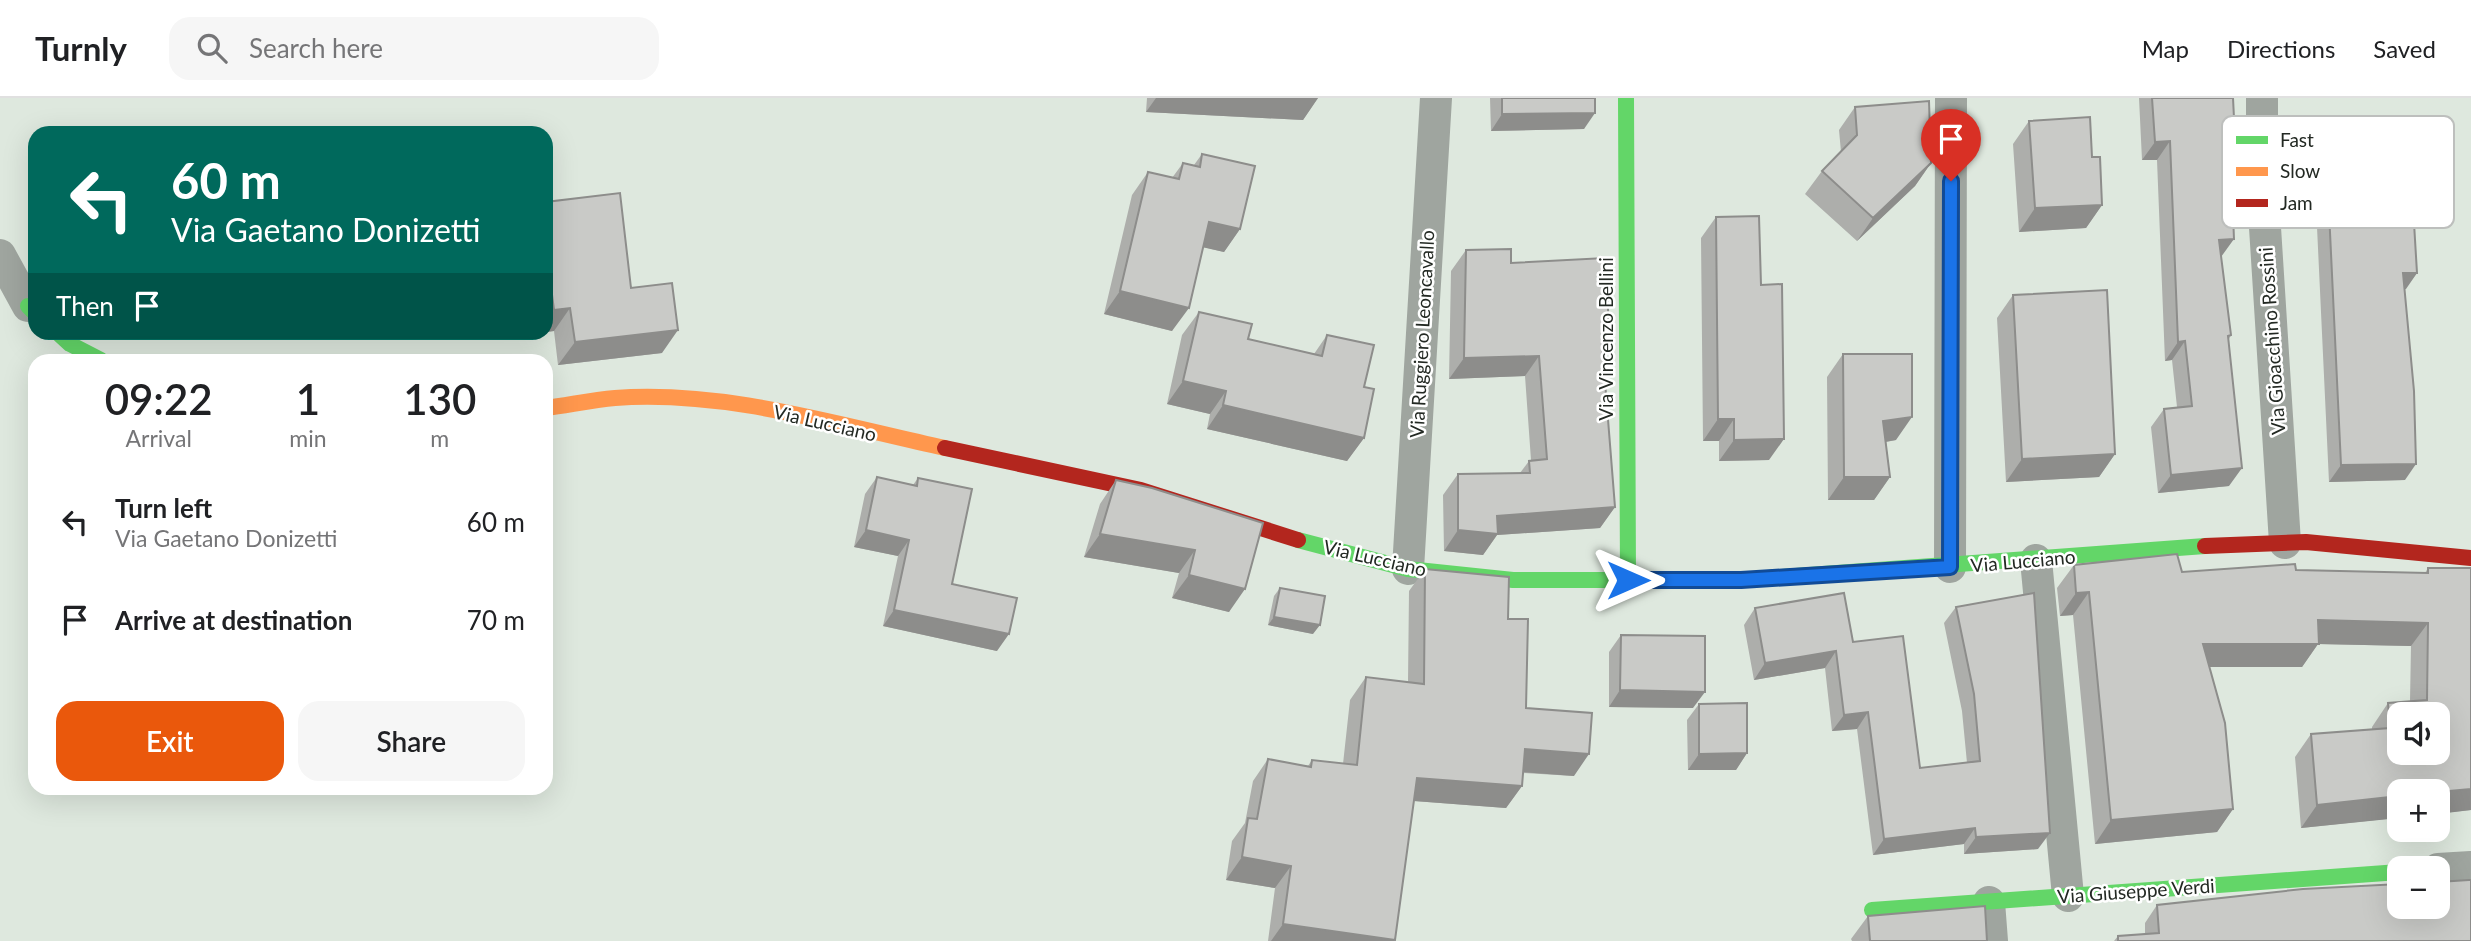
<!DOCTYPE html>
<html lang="en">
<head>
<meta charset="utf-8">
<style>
	body { margin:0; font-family:Lato,sans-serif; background:#f6f6f6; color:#202124; height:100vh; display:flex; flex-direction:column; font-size:26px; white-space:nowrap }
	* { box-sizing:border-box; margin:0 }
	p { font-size:23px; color:#757577 }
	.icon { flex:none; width:38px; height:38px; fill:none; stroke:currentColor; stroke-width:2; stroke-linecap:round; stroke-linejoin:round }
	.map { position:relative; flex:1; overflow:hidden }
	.details { position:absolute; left:28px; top:256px; width:525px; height:441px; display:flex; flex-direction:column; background:#fff; border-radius:21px; box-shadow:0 7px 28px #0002 }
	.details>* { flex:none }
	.guide { position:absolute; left:28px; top:28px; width:525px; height:214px; border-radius:21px; box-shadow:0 7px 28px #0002; background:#00695c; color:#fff; overflow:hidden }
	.controls { position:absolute; left:2387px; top:604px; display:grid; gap:14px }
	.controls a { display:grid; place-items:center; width:63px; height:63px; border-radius:14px; background:#fff; box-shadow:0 7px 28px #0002; font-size:35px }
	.pin { position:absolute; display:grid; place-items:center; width:60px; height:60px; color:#fff; margin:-72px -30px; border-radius:50% 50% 50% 0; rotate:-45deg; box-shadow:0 0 7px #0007 }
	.pin .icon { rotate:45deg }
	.me { position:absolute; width:77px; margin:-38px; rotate:90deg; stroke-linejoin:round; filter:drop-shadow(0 0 5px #0008) }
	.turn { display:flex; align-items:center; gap:24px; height:147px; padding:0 28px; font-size:32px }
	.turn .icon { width:91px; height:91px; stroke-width:2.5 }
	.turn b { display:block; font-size:49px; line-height:60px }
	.then { display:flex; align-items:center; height:66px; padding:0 28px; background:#0003; gap:14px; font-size:26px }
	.eta { display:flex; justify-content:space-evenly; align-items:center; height:119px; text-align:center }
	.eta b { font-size:42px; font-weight:600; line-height:49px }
	.button { display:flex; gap:14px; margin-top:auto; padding:14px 28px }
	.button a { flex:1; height:80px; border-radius:21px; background:#ea580c; color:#fff; font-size:28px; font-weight:600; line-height:80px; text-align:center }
	.button a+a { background:#f6f6f6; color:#202124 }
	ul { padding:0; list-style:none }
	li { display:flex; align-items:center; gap:21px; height:98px; padding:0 28px }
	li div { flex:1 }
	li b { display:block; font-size:26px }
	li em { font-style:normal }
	header { display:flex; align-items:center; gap:42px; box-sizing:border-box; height:98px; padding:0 35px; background:#fff; border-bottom:2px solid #e0e0e0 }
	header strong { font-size:33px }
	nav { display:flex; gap:38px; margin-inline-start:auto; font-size:24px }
	.search { width:490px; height:63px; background:#f6f6f6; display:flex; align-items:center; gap:18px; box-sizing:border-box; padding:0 24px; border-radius:21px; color:#757577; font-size:26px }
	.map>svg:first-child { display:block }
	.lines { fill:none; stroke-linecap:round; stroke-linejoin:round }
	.street { stroke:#9fa59f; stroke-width:32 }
	.fast { stroke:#63d668; stroke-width:16 }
	.slow { stroke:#ff974d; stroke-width:16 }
	.jam { stroke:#b3261e; stroke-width:16 }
	.wall { fill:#adaeab }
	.shaded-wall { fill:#8d8d8b }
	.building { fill:#c9cac7; stroke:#8d8d8b; stroke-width:2; fill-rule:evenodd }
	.route-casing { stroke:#114b97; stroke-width:18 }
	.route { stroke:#1a73e8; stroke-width:12 }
	.labels { text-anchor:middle; stroke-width:5; stroke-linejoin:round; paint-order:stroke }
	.street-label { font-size:19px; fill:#232923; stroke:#fff }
	.key { fill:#fff; stroke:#bdbfbd; stroke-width:2 }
	.key-label { font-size:19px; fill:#232923 }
</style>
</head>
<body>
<header>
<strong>Turnly</strong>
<div class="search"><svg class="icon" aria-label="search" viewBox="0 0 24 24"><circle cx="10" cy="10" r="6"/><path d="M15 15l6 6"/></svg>Search here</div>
<nav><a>Map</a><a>Directions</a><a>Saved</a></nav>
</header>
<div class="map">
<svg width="2471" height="843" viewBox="0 0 2471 843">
	<rect width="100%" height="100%" fill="#dee8de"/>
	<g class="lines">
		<!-- street -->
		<path class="street" d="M 2262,0 L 2262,82 L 2285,445
			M 0,157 L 28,208
			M 2036,462 L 2068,798
			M 1950,469 L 1951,0
			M 1408,471 L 1436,0
			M 2438,771 L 2471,769
			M 1989,804 L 1992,843"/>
		<!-- fast -->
		<path class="fast" d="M 1626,0 L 1628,482
			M 28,208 L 35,215
			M 57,234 L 70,246 L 101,262
			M 1298,442 L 1408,471 L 1513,482 L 1741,482 L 2205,448
			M 1872,812 L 2399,774"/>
		<!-- slow -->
		<path class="slow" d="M 546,310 C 569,307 592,302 615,300 C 726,292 838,327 945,350"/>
		<!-- jam -->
		<path class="jam" d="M 945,350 L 1141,392 L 1298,442
			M 2205,448 L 2306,444 L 2471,460"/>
	</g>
	<!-- wall -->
	<path class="wall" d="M 1147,0 L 1318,0 L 1303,22 L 1146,14 Z
		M 1490,0 L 1595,0 L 1584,31 L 1491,33 Z
		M 2139,0 L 2233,0 L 2235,40 L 2231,47 L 2221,159 L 2231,237 L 2229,241 L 2229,388 L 2158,395 L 2151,329 L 2164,311 L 2177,309 L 2172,262 L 2165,263 L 2157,62 L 2142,62 Z
		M 1855,9 L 1931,65 L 1915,88 L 1857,143 L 1805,96 L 1822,73 L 1841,54 L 1839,32 Z
		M 2029,23 L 2102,107 L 2086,130 L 2019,134 L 2013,46 Z
		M 1202,56 L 1240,131 L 1224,154 L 1203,149 L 1172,233 L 1104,216 L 1132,97 L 1148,74 L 1172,80 L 1183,65 L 1194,67 Z
		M 546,104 L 631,190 L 662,255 L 558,267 L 554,233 L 546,234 Z
		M 2329,113 L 2417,175 L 2405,191 L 2405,382 L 2329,384 L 2317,129 Z
		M 1716,119 L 1761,187 L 1769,362 L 1719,363 L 1719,343 L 1703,343 L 1701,140 Z
		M 1466,152 L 1511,165 L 1603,255 L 1615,409 L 1600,430 L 1497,437 L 1483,457 L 1444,453 L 1443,397 L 1458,376 L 1520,375 L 1529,363 L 1531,362 L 1525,278 L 1449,281 L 1451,173 Z
		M 2013,197 L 2115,356 L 2099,379 L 2006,384 L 1997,220 Z
		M 1199,214 L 1248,241 L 1314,256 L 1327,237 L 1364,289 L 1364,340 L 1347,363 L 1207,331 L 1210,316 L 1167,306 L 1182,237 Z
		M 1843,256 L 1896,342 L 1886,344 L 1890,379 L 1874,402 L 1828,402 L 1827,279 Z
		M 877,379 L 913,387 L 918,380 L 952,486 L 997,553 L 883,528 L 898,458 L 854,449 L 865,396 Z
		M 1116,382 L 1263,425 L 1229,514 L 1172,500 L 1179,475 L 1084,459 L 1100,406 Z
		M 2074,467 L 2182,474 L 2296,472 L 2425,475 L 2428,470 L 2471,712 L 2301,730 L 2295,659 L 2311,636 L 2372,631 L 2372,629 L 2388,605 L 2410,603 L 2411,548 L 2318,546 L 2302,569 L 2209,569 L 2233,711 L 2217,734 L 2095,746 L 2073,517 L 2060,518 L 2057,490 Z
		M 1425,471 L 1508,521 L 1526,610 L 1574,678 L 1523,675 L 1522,688 L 1506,710 L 1414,703 L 1394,843 L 1268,843 L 1275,790 L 1226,782 L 1232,743 L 1245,725 L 1253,683 L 1268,661 L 1308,668 L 1312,662 L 1343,666 L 1350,602 L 1366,579 L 1408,584 L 1409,493 Z
		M 1280,490 L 1313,536 L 1268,527 L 1274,498 Z
		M 1956,509 L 2038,751 L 1964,756 L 1964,746 L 1873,757 L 1857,631 L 1832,633 L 1825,570 L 1754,582 L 1744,527 L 1755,510 L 1853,544 L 1920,670 L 1967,665 L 1962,613 L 1944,525 Z
		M 1621,537 L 1693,610 L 1609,609 L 1609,554 Z
		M 1699,606 L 1747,655 L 1736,672 L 1688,672 L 1687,622 Z
		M 2157,807 L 2471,843 L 2114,843 L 2118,838 L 2145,836 L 2145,825 Z
		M 1868,818 L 1987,843 L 1852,843 L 1851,841 Z"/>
	<!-- shaded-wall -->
	<path class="shaded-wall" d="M 1156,0 L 1318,0 L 1303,22 L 1146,14 Z
		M 1595,15 L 1584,31 L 1491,33 L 1502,16 Z
		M 2170,43 L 2157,62 L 2142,62 L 2155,44 Z
		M 1931,65 L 1915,88 L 1857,143 L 1873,120 Z
		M 2102,107 L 2086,130 L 2019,134 L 2035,110 Z
		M 1209,124 L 1240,131 L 1224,154 L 1193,147 Z
		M 2234,141 L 2221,159 L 2219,142 Z
		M 2403,175 L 2417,175 L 2406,191 L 2391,192 Z
		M 1120,193 L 1189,210 L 1172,233 L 1104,216 Z
		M 570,210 L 554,233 L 546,234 L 546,223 L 554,212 Z
		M 678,232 L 662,255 L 558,267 L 575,244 Z
		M 2185,243 L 2172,262 L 2165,263 L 2178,244 Z
		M 1610,245 L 1595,266 L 1602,246 Z
		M 1539,258 L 1525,278 L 1449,281 L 1464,260 Z
		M 1183,283 L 1226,293 L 1210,316 L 1167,306 Z
		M 1223,307 L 1364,340 L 1347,363 L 1207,331 Z
		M 1912,319 L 1896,342 L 1867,347 L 1883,323 Z
		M 1718,321 L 1734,321 L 1719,343 L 1703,343 Z
		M 1784,341 L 1769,362 L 1719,363 L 1734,342 Z
		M 2115,356 L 2099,379 L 2006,384 L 2022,361 Z
		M 2416,366 L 2405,382 L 2329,384 L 2341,367 Z
		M 2242,370 L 2229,388 L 2158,395 L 2171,377 Z
		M 1844,379 L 1890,379 L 1874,402 L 1828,402 Z
		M 1615,409 L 1600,430 L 1497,437 L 1483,457 L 1444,453 L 1458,432 L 1497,418 Z
		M 866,432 L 909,442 L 898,458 L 854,449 Z
		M 1100,436 L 1195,452 L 1179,475 L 1084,459 Z
		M 1189,477 L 1245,491 L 1229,514 L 1172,500 Z
		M 2089,494 L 2073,517 L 2060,518 L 2076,495 Z
		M 894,512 L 1009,536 L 997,553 L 883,528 Z
		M 1274,519 L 1320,527 L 1313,536 L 1268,527 Z
		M 2318,522 L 2428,525 L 2411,548 L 2318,546 L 2302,569 L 2186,569 L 2203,546 Z
		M 1836,553 L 1825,570 L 1754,582 L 1765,565 Z
		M 1620,592 L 1705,594 L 1693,610 L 1609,609 Z
		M 1868,614 L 1857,631 L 1832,633 L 1844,617 Z
		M 1525,651 L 1589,656 L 1574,678 L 1509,673 Z
		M 1747,655 L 1736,672 L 1688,672 L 1699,656 Z
		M 1417,680 L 1522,688 L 1506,710 L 1401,702 Z
		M 2471,691 L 2471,712 L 2438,716 L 2438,694 Z
		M 2399,698 L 2399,720 L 2301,730 L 2317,707 Z
		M 2233,711 L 2217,734 L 2095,746 L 2111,722 Z
		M 1975,730 L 1964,746 L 1873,757 L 1884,741 Z
		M 2050,735 L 2038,751 L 1964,756 L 1976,739 Z
		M 1242,759 L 1291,768 L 1275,790 L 1226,782 Z
		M 1283,826 L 1395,842 L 1394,843 L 1271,843 Z"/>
	<!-- building -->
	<path class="building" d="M 1502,0 L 1595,0 L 1595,15 L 1502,16 Z
		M 2152,0 L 2233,0 L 2235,40 L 2230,41 L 2234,141 L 2219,142 L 2231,237 L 2228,238 L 2242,370 L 2171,377 L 2164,311 L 2192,308 L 2185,243 L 2178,244 L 2170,43 L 2155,44 Z
		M 1929,3 L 1931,65 L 1873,120 L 1822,73 L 1857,37 L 1855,9 Z
		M 2090,19 L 2092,59 L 2100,59 L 2102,107 L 2035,110 L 2029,23 Z
		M 1202,56 L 1255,68 L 1240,131 L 1209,124 L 1189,210 L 1120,193 L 1148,74 L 1179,81 L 1183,65 L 1200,69 Z
		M 620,95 L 631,190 L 672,185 L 678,232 L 575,244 L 570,210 L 554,212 L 546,151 L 546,104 Z
		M 2413,108 L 2417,175 L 2403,175 L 2414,293 L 2416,366 L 2341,367 L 2329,113 Z
		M 1759,118 L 1761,187 L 1782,186 L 1784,341 L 1734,342 L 1734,321 L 1718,321 L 1716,119 Z
		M 1511,151 L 1511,165 L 1605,160 L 1610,245 L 1602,246 L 1615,409 L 1497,418 L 1498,436 L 1458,432 L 1458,376 L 1530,375 L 1529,363 L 1547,361 L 1539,258 L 1464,260 L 1466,152 Z
		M 2107,192 L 2115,356 L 2022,361 L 2013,197 Z
		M 1199,214 L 1252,226 L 1248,241 L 1322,258 L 1327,237 L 1374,247 L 1364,289 L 1374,291 L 1364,340 L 1223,307 L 1226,293 L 1183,283 Z
		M 1843,256 L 1912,256 L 1912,319 L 1883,323 L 1890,379 L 1844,379 Z
		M 877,379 L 917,388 L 918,380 L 972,391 L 952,486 L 1017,500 L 1009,536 L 894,512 L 909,442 L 866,432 Z
		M 1116,382 L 1152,390 L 1263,425 L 1245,491 L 1189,477 L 1195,452 L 1100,436 Z
		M 2177,456 L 2182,474 L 2295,466 L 2296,472 L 2428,475 L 2428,470 L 2471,470 L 2471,691 L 2438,694 L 2438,693 L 2399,693 L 2399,698 L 2317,707 L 2311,636 L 2390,630 L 2388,605 L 2427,602 L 2428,525 L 2318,522 L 2319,546 L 2203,546 L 2225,625 L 2233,711 L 2111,722 L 2089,494 L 2076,495 L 2074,467 ZM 2399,616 L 2438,616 L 2438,654 L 2399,654 Z
		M 1425,471 L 1509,479 L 1508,521 L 1528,521 L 1526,610 L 1592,615 L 1589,656 L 1525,651 L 1522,688 L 1417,680 L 1395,842 L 1283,826 L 1291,768 L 1242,759 L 1248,720 L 1257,721 L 1268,661 L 1311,669 L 1312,662 L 1357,667 L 1366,579 L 1424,586 Z
		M 1280,490 L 1325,498 L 1320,527 L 1274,519 Z
		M 1844,495 L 1853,544 L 1903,538 L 1920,670 L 1980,663 L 1974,596 L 1956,509 L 2034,495 L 2050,735 L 1976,739 L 1975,730 L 1884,741 L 1868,614 L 1844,617 L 1836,553 L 1765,565 L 1755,510 Z
		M 1621,537 L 1705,538 L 1705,594 L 1620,592 Z
		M 1747,605 L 1747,655 L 1699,656 L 1699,606 Z
		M 2469,782 L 2471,782 L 2471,843 L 2118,843 L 2118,838 L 2159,835 L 2157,807 L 2303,791 L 2399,786 L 2399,808 L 2438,808 L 2438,784 Z
		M 1985,808 L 1987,843 L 1870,843 L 1868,818 Z"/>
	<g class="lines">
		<defs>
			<path id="route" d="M 1628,482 L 1741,482 L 1950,469 L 1951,83"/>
		</defs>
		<!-- route casing -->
		<use href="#route" class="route-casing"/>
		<!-- route -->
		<use href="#route" class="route"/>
	</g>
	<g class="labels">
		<!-- street labels -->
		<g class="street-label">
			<text transform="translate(1422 236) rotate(-87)" y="7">Via Ruggiero Leoncavallo</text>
			<text transform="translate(1606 241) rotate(-90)" y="7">Via Vincenzo Bellini</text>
			<text transform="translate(2272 243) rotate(-94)" y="7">Via Gioacchino Rossini</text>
			<text transform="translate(825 325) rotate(13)" y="7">Via Lucciano</text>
			<text transform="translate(1375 460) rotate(13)" y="7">Via Lucciano</text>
			<text transform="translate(2023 463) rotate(-5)" y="7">Via Lucciano</text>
			<text transform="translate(2136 793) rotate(-4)" y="7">Via Giuseppe Verdi</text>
		</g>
	</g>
	<!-- legend -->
	<rect x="2222" y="18" width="232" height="112" rx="10" class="key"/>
	<rect x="2236" y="38" width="32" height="8" fill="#63d668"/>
	<rect x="2236" y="69" width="32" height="9" fill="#ff974d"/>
	<rect x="2236" y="101" width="32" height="8" fill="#b3261e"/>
	<g class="key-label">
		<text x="2280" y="49">Fast</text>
		<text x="2280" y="80">Slow</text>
		<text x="2280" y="112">Jam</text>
	</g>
</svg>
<div class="controls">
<a><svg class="icon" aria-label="sound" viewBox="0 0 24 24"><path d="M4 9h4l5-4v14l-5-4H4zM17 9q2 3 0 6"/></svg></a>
<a>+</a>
<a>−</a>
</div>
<div class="pin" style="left:1951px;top:83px;background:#d93025"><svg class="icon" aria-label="arrive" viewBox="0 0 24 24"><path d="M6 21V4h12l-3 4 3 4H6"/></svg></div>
<svg class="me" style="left:1628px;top:482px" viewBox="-20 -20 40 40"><path d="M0-17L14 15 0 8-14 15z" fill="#1a73e8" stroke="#fff" stroke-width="4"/></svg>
<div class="guide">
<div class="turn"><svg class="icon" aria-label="left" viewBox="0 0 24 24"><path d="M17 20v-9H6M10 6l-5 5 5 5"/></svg><div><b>60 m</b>Via Gaetano Donizetti</div></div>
<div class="then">Then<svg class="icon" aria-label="arrive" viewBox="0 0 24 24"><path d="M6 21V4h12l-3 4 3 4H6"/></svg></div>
</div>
<section class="details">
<div class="eta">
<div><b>09:22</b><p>Arrival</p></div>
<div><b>1</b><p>min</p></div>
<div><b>130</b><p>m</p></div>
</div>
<ul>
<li><svg class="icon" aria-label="left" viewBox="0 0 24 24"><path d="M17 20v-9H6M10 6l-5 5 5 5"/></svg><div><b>Turn left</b><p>Via Gaetano Donizetti</p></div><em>60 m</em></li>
<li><svg class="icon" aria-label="arrive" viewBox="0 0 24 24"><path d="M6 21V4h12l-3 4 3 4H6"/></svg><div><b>Arrive at destination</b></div><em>70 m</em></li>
</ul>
<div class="button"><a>Exit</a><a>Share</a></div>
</section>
</div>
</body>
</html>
